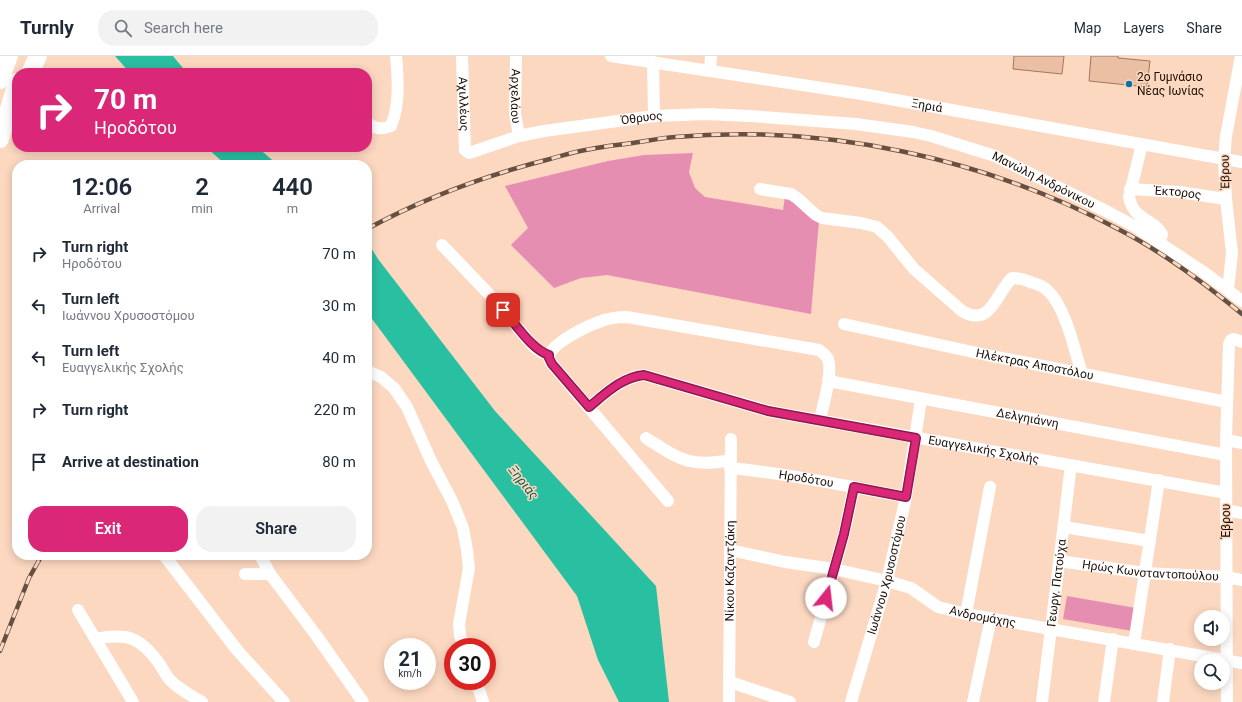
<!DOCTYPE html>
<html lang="en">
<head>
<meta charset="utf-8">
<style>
	body { margin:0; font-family:Roboto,sans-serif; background:#f2f2f3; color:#1f2937; height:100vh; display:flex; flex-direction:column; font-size:15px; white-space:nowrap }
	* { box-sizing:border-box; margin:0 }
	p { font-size:13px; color:#747a83 }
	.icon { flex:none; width:22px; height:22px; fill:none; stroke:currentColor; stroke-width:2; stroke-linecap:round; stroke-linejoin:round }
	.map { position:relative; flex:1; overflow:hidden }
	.side { position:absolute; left:12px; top:104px; width:360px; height:400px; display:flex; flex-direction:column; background:#fff; border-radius:16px; box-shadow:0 2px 10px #0003 }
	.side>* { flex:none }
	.hud { position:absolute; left:12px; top:12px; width:360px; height:84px; border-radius:16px; box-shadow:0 2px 10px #0003; background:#db2777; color:#fff; overflow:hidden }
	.fabs { position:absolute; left:1194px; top:554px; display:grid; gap:8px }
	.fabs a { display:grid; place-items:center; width:36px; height:36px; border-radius:50%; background:#fff; box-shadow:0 2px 10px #0003; font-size:20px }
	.speed { position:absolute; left:384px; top:582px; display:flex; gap:8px; font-size:20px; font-weight:700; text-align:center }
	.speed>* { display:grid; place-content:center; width:52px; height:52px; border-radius:50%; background:#fff; box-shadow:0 2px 10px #0003; line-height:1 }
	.speed small { font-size:10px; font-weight:400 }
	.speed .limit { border:6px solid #d22; background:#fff; color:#111 }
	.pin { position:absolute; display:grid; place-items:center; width:34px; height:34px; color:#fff; margin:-17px; border-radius:8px; box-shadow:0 2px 6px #0006 }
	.me { position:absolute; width:44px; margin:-22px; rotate:16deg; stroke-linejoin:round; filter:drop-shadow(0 0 3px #0008) }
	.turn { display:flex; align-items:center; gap:14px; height:84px; padding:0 16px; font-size:18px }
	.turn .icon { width:52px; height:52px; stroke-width:2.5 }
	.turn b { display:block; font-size:28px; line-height:34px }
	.eta { display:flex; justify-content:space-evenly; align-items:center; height:68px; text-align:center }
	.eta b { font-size:24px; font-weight:600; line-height:28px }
	.primary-button { display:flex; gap:8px; margin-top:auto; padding:8px 16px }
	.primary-button a { flex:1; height:46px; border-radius:16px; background:#db2777; color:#fff; font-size:16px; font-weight:600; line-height:46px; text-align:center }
	.primary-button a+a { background:#f2f2f3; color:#1f2937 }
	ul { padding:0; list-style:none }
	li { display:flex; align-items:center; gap:12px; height:52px; padding:0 16px }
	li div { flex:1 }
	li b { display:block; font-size:15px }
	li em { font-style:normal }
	header { display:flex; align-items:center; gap:24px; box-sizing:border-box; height:56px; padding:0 20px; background:#fff; border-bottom:1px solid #e0e1e3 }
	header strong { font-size:19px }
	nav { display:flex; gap:22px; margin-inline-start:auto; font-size:14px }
	.search { width:280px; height:36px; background:#f2f2f3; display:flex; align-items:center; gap:10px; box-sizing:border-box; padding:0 14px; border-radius:16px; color:#747a83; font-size:15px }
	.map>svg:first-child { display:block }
	.green { fill:#e68eb2 }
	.water { fill:#29c0a1 }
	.building { fill:#ebbfa3; stroke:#a1785e }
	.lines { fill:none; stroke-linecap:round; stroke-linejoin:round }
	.minor { stroke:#fff; stroke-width:12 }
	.primary { stroke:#fff; stroke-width:18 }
	.rail-casing { stroke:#665042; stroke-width:4.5 }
	.rail { stroke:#fcd8c1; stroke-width:3; stroke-dasharray:9; stroke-linecap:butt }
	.route-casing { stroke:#8e194d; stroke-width:10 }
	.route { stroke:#db2777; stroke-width:7 }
	.poi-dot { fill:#0a739f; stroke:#fcd8c1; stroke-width:1.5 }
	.labels { text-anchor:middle; stroke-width:3; stroke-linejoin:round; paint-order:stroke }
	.poi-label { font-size:12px; fill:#1d0e05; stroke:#fcd8c1; text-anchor:start }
	.street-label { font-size:12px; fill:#1d0e05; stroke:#fcd8c1 }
	.water-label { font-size:13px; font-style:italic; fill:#0f5e4d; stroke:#fcd8c1 }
</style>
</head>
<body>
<header>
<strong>Turnly</strong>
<div class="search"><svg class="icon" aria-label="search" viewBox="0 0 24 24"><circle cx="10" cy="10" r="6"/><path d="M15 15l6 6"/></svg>Search here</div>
<nav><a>Map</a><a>Layers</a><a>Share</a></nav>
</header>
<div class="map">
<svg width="1242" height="646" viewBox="0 0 1242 646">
	<rect width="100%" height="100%" fill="#fcd8c1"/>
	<!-- green -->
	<path class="green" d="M 693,97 L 689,116 L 695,132 L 705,141 L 783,154 L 785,140 L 819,165 L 811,258 L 607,219 L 581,222 L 554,232 L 511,189 L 528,172 L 505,130 L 608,105 L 644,99 Z
		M 1067,540 L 1136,552 L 1132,575 L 1063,563 Z"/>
	<!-- water -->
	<path class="water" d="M 115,0 L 173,0 L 187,17 L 130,17 Z
		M 206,91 L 257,91 L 278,109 L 226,109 Z
		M 367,185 L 378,203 L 495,355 L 656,530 L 669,646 L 619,646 L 598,604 L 577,540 L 367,256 Z"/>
	<!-- building -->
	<path class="building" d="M 1014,0 L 1064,0 L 1062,18 L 1013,13 Z
		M 1091,0 L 1118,0 L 1118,2 L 1150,5 L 1147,31 L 1089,25 Z"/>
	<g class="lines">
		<!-- minor -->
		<g class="minor">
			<path id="s1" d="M 462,0 L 465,94 L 469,97 L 519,80 L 544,75 L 654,60 L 706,58 L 750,60 L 856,68 L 913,76 L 931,80 L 995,100 L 1110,157 L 1134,170 L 1205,217 L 1242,245"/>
			<path id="s2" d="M 516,0 L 515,57 L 519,80"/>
			<path id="s3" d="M 611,0 L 862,38 L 1242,106"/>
			<path d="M 653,6 L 654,60"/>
			<path d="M 710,14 L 711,0"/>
			<path d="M 367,66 C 375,73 381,74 391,70 C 400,49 398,22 396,0"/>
			<path d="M 1142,88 L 1129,141 C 1133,164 1154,163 1162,178 L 1159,188"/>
			<path d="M 760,133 L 791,138 L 797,142 L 816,159 L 822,162 L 861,167 L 877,171 L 888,181 L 914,213 L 962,255 C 991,272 996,237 1012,222 C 1020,222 1024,223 1030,226 C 1036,228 1042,229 1047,234 C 1065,249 1075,295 1082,318"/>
			<path id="s4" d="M 1130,133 L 1179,136 L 1226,143"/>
			<path d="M 442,189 L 486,235 L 534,291 L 543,297 L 549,299"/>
			<path d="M 1228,234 L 1232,197 L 1226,143 L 1224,103 L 1226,80 L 1241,0"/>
			<path id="s5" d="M 844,268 L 982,298 L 1227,346"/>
			<path d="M 367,315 L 381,321 L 394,332 L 407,351 L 431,405 L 452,445 L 463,472 L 467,494 L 469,512 L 459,568 L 460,580 L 464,591"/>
			<path id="s6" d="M 828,325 L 1226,399"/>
			<path id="s7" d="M 589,351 C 605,338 622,321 644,319 L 768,355 L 1226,437"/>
			<path d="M 646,382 C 679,403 690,412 730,404"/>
			<path d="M 1226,384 L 1242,387"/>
			<path id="s8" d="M 730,412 C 789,418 848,430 906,441"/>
			<path d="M 668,445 L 552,308 C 550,305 548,303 549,300 C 552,287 587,270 599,266 C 608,262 617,261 627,261 L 819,294 C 823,297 826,299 828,303 C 833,316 823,350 820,363"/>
			<path d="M 1226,454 L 1242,457"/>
			<path d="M 1064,471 L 1150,485"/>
			<path id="s9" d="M 730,494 L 785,506 L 834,513 L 887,525 L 911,532 L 938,551 L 966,558 L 1242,607"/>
			<path d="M 164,499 L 237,594 L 284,646"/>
			<path d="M 260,499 L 270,518 L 316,579 L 363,646"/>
			<path id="s10" d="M 1059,505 L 1145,517 L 1226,521 L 1242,524"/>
			<path d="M 245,518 L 270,518"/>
			<path d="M 78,554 L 133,646"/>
			<path d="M 966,558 L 990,431"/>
			<path d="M 95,583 C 127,577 139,580 159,607 C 163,613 166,620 171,625 C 180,634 192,640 202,646"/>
			<path d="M 814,586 L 844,478 L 854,431"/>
			<path d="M 1134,588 L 1159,424"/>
			<path d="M 476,625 L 483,646"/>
			<path d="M 730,626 L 790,646"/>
			<path id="s11" d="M 729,646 L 731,383"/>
			<path id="s12" d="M 851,646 L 887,525 L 906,441 L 921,343"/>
			<path d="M 973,646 L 991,562"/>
			<path id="s13" d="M 1042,646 L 1071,409"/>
			<path d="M 1104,646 L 1113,583"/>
			<path d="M 1163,646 L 1170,593"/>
			<path d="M 1227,646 L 1226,384 L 1229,288 L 1231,284 L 1234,283 L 1242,286"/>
		</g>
		<!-- primary -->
		<path class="primary" d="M 30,17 L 38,0
			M 0,24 L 9,0
			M 0,83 L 17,26"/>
		<defs>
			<path id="rail" d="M 367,173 C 424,142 487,119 550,103 C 564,99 577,95 591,93 C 605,90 619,89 633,87 C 647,85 661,82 675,81 C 826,68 984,102 1118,173 C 1163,196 1203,226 1242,258
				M 0,595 L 29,522 L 42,499"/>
		</defs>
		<!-- rail casing -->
		<use href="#rail" class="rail-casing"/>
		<!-- rail -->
		<use href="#rail" class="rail"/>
	</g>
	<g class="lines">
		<defs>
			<path id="route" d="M 503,254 C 516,268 531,293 549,299 L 549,302 L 552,308 L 589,351 C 605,338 622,321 644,319 L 768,355 L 916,382 L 906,441 L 854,431 L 844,478 L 826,542"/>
		</defs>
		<!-- route casing -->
		<use href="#route" class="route-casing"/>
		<!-- route -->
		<use href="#route" class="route"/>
	</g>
	<!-- markers -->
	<circle class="poi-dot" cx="1129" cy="28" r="4"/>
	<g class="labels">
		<!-- poi labels -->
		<g class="poi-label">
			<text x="1137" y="25">2ο Γυμνάσιο<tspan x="1137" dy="14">Νέας Ιωνίας</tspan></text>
		</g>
		<!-- street labels -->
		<g class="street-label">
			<text dy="4" stroke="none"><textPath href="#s2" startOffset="40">Αρχελάου</textPath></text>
			<text dy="4" stroke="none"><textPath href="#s1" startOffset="48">Αχιλλέως</textPath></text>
			<text dy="4" stroke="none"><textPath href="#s3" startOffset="320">Ξηριά</textPath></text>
			<text dy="4" stroke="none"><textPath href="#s1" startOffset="276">Όθρυος</textPath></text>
			<text transform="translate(1225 116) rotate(-91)" y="4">Έβρου</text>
			<text dy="4" stroke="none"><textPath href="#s1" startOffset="688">Μανώλη Ανδρόνικου</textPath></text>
			<text dy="4" stroke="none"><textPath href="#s4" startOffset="48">Έκτορος</textPath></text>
			<text dy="4" stroke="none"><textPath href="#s5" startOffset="195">Ηλέκτρας Αποστόλου</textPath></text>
			<text dy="4" stroke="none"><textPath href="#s6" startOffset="203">Δελγηιάννη</textPath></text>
			<text dy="4" stroke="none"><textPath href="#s7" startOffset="413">Ευαγγελικής Σχολής</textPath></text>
			<text dy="4" stroke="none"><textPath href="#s8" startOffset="77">Ηροδότου</textPath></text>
			<text transform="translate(1226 465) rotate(-90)" y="4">Έβρου</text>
			<text dy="4" stroke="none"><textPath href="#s10" startOffset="92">Ηρώς Κωνσταντοπούλου</textPath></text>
			<text dy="4" stroke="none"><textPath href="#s11" startOffset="131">Νίκου Καζαντζάκη</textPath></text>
			<text dy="4" stroke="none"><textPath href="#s12" startOffset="132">Ιωάννου Χρυσοστόμου</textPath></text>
			<text dy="4" stroke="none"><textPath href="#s13" startOffset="120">Γεωργ. Πατούχα</textPath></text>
			<text dy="4" stroke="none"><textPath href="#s9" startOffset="264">Ανδρομάχης</textPath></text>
		</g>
		<!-- water labels -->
		<g class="water-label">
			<text transform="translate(524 426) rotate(51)" y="5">Ξηριάς</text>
		</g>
	</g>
</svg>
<div class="fabs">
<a><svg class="icon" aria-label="sound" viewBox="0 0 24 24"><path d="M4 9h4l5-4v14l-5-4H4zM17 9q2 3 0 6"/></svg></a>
<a><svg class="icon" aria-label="search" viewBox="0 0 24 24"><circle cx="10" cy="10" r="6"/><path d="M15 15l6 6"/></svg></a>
</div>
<div class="speed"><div>21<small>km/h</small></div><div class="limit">30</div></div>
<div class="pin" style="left:503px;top:254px;background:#d93025"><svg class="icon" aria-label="arrive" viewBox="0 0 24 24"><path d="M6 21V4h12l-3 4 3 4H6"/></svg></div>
<svg class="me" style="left:826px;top:542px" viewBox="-20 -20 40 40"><circle r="19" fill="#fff"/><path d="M0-13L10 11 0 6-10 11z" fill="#db2777"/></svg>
<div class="hud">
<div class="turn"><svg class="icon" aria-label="right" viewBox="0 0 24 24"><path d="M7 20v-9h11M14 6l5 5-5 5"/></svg><div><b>70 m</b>Ηροδότου</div></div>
</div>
<section class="side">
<div class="eta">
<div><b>12:06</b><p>Arrival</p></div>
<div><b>2</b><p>min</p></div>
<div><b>440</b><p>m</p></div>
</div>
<ul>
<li><svg class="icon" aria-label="right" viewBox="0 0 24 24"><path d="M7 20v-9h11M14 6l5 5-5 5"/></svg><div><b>Turn right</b><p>Ηροδότου</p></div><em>70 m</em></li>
<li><svg class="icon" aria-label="left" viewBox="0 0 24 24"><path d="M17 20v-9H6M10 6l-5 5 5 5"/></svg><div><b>Turn left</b><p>Ιωάννου Χρυσοστόμου</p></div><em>30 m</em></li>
<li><svg class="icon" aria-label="left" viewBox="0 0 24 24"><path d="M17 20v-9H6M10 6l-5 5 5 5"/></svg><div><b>Turn left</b><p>Ευαγγελικής Σχολής</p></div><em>40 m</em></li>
<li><svg class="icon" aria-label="right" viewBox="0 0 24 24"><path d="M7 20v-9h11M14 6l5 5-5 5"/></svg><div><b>Turn right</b></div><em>220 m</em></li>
<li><svg class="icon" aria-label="arrive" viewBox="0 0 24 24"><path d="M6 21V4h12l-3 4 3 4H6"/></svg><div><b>Arrive at destination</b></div><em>80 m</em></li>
</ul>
<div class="primary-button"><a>Exit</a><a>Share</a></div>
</section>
</div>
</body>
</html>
